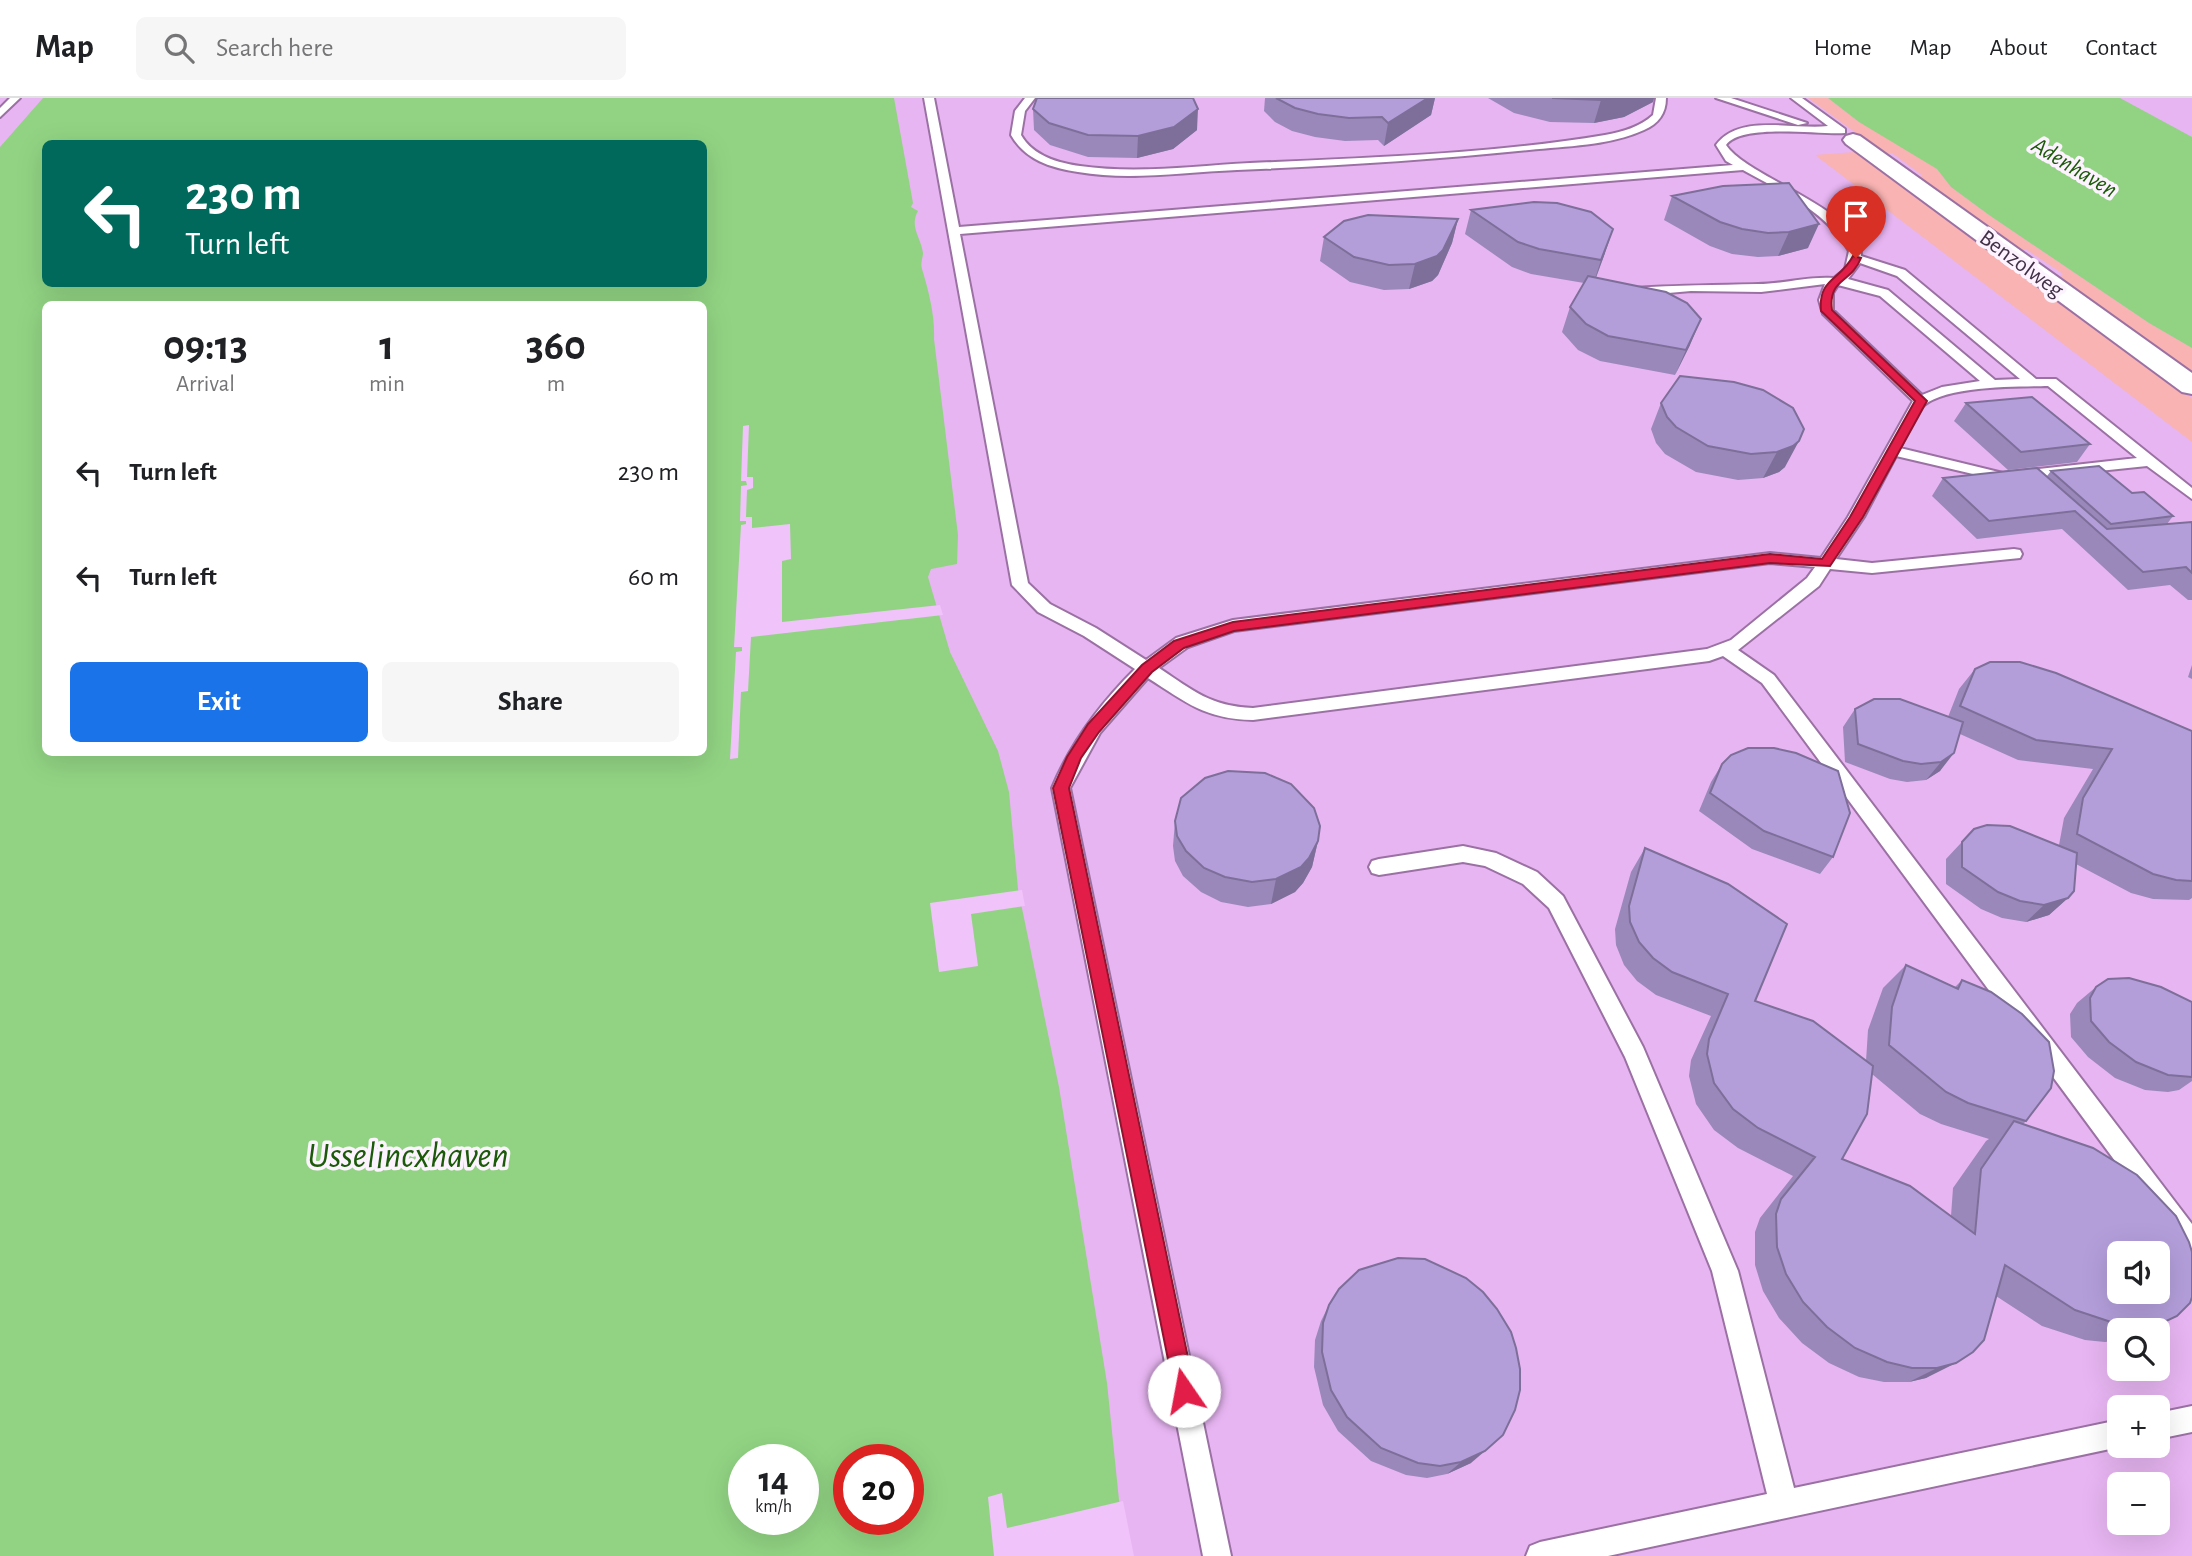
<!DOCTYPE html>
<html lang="en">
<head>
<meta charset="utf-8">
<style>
	body { margin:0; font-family:"Alegreya Sans",sans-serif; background:#f6f6f6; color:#202124; height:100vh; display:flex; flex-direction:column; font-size:26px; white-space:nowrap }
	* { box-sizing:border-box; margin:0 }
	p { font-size:23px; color:#757577 }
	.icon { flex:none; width:38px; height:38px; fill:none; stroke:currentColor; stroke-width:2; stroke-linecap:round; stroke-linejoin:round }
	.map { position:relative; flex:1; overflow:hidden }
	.details { position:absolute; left:42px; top:203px; width:665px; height:455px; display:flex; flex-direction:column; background:#fff; border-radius:10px; box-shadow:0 7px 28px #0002 }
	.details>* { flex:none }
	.banner { position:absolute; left:42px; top:42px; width:665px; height:147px; border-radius:10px; box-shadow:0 7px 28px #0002; background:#00695c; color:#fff; overflow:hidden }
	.tools { position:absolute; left:2107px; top:1143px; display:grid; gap:14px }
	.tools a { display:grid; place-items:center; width:63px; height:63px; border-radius:10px; background:#fff; box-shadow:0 7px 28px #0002; font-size:35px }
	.speed { position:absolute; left:728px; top:1346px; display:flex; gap:14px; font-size:35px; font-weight:700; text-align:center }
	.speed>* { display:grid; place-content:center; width:91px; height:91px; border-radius:50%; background:#fff; box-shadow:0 7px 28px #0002; line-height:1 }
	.speed small { font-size:18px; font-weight:400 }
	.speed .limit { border:10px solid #d22; background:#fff; color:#111 }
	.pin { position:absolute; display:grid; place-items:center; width:60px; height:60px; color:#fff; margin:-72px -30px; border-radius:50% 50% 50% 0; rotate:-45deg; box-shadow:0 0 7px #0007 }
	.pin .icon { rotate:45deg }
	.me { position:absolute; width:77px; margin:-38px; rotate:348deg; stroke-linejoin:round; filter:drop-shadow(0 0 5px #0008) }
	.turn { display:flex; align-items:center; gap:24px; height:147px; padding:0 28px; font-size:32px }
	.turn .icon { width:91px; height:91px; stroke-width:2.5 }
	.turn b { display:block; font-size:49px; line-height:60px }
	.eta { display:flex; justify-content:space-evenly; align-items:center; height:119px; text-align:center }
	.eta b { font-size:42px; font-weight:600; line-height:49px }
	.primary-button { display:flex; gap:14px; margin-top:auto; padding:14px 28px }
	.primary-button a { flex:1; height:80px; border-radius:10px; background:#1a73e8; color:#fff; font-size:28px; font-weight:600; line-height:80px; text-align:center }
	.primary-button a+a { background:#f6f6f6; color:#202124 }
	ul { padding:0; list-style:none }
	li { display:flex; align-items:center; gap:21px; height:105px; padding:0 28px }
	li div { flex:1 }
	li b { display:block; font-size:26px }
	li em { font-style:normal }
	header { display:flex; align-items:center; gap:42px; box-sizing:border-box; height:98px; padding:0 35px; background:#fff; border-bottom:2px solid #e0e0e0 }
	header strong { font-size:33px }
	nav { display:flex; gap:38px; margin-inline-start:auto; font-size:24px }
	.search { width:490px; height:63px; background:#f6f6f6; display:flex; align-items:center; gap:18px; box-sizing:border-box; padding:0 24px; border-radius:10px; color:#757577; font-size:26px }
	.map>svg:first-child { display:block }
	.built { fill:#e7b5f2; fill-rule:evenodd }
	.green { fill:#f8b3b2 }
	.water { fill:#91d383; fill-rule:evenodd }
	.pier { fill:#f0c3fa }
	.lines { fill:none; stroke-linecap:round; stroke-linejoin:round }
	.service-casing { stroke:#9b71a4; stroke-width:4 }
	.minor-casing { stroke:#9b71a4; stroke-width:4 }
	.service { fill:#fff; fill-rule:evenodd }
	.minor { fill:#fff; fill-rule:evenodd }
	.wall { fill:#9a88bb; fill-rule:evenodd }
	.shaded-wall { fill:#7d6f99 }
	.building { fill:#b39eda; stroke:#7d6f99; stroke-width:2; fill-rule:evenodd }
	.route { fill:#e11d48; stroke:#92132f; stroke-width:2 }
	.labels { text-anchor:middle; stroke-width:7; stroke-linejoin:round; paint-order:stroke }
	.far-street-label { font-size:23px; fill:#423046; stroke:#fcf3fe }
	.far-water-label { font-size:24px; font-style:italic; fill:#1b5a08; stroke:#fcf3fe }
	.near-water-label { font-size:37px; font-style:italic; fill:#1b5a08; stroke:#fcf3fe }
</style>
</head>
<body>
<header>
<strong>Map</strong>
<div class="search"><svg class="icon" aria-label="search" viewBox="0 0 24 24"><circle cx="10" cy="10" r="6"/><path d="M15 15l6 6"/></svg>Search here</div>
<nav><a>Home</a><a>Map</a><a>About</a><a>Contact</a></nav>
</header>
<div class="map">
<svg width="2192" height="1458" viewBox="0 0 2192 1458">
	<rect width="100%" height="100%" fill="#f0c3fa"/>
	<!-- built -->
	<path class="built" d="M 0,0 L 2192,0 L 2192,1458 L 0,1458 ZM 46,46 L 704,46 L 704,186 L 46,186 ZM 46,206 L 704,206 L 704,654 L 46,654 ZM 2119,1155 L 2158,1155 L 2158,1194 L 2119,1194 ZM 2119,1232 L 2158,1232 L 2158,1270 L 2119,1270 ZM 2119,1309 L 2158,1309 L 2158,1348 L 2119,1348 ZM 744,1362 L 803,1362 L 803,1421 L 744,1421 ZM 849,1362 L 908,1362 L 908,1421 L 849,1421 ZM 2119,1386 L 2158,1386 L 2158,1424 L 2119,1424 Z"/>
	<!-- green -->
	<path class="green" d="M 1808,0 L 1828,0 L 1859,24 L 1901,47 L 1937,71 L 1951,89 L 1989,117 L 2149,225 L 2192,250 L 2192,276 L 2060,182 L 2065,182 L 2060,178 L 2063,176 L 2027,152 L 2019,152 L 1917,79 L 1923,78 L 1892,55 L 1885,56 Z
		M 1855,54 L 2192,300 L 2192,344 L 1815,57 Z"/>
	<!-- water -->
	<path class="water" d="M 43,0 L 894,0 L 913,105 L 911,109 L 918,113 C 909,129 921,139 923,155 C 923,160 920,165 922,171 C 929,194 935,218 934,241 L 958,437 L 957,466 L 931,471 L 928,479 L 950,554 L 998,653 L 1009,694 L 1018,791 L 1059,989 L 1107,1285 L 1119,1402 L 1130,1458 L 0,1458 L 0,49 ZM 46,46 L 704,46 L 704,186 L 46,186 ZM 46,206 L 704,206 L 704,654 L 46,654 ZM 744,1362 L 803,1362 L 803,1421 L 744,1421 ZM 849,1362 L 908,1362 L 908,1421 L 849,1421 Z
		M 1828,0 L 2120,0 L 2192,39 L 2192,250 L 2149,225 L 1989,117 L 1951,89 L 1937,71 L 1859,24 Z"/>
	<!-- pier -->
	<path class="pier" d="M 749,327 L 747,379 L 753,379 L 753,390 L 747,392 L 746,419 L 752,419 L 752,430 L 790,426 L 791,461 L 782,463 L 782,524 L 940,507 L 943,517 L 751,539 L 748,593 L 741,594 L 738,660 L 730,661 L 736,554 L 742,553 L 742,549 L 734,549 L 741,427 L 746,426 L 746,423 L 740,423 L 741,388 L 747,387 L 746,383 L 741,383 L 743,328 Z
		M 1022,792 L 1025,808 L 971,816 L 978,868 L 939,874 L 930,805 Z
		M 1002,1395 L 1007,1430 L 1123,1403 L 1134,1458 L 994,1458 L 988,1399 Z"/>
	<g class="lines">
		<defs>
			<path id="service" d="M 10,0 L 20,0 L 0,19 L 0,10 Z
				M 924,0 L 934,0 L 959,129 L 1733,67 L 1726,63 L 1716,47 C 1739,15 1793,32 1828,28 L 1791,0 L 1802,0 L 1845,31 L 1845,35 C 1818,37 1742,25 1726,47 C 1748,80 1862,112 1861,158 L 1905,172 L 2036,281 L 2056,281 L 2192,390 L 2192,401 L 2147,368 L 2003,383 L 1896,358 L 1864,419 L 1836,461 L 1872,465 L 2014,451 L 2020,452 L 2022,456 L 2020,460 L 1872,475 L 1830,471 L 1819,488 L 1738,552 L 1774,577 L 2192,1126 L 2192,1158 L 2183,1155 L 1762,585 L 1723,558 L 1709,563 L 1253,622 C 1205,621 1187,605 1148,580 L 1100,635 L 1070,690 L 1231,1458 L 1203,1458 L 1052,690 C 1071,644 1100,606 1135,571 L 1084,538 L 1038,514 L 1012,487 ZM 1743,72 C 1781,93 1827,114 1849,153 L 1845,171 L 1834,180 C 1808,178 1784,186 1758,186 C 1717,187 1676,187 1634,190 L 1628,194 L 1634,198 L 1691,193 L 1761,194 L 1825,186 L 1819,202 L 1823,216 L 1913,303 L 1848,419 L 1821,460 L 1770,455 L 1233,522 L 1176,540 L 1146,562 L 1096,530 L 1050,506 L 1028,485 L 960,136 ZM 1860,165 L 1897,178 L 2020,281 L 1995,282 L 1888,192 L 1848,181 ZM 1838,187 L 1880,198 L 1980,283 L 1942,289 L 1922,297 L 1833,212 L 1833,195 ZM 2048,288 L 2137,360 L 2003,375 L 1900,350 C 1906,338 1912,322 1920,311 C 1940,287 2018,289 2048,288 ZM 1770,465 L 1815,469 L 1807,480 L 1731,542 L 1707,551 L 1253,610 C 1210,608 1194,593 1159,570 L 1188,549 L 1234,533 Z
				M 1025,0 L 1035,0 L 1025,13 L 1021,37 C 1033,58 1058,65 1080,68 C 1136,76 1194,68 1250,65 C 1365,60 1492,56 1605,37 C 1622,34 1640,29 1653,17 L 1656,0 L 1666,0 C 1666,16 1658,26 1644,32 C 1609,48 1566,48 1529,52 C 1432,62 1334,68 1237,72 C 1184,74 1130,83 1078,74 C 1051,70 1025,62 1011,37 L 1015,13 Z
				M 1716,0 L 1731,0 L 1807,25 L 1798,27 Z
				M 1463,748 L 1496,755 L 1537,774 L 1563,798 L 1643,949 L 1738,1173 L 1794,1390 L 2119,1322 L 2119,1348 L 2124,1348 L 1608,1458 L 1526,1458 L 1530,1448 L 1540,1444 L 1767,1396 L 1712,1173 L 1625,959 L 1549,810 L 1523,786 L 1485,768 L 1463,764 L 1379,777 L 1372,775 L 1369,769 L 1372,763 L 1379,761 Z
				M 2192,1308 L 2192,1334 L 2158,1341 L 2158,1315 Z"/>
			<path id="minor" d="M 1853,36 L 1860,38 L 2192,275 L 2192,296 L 2182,294 L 1846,46 L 1843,42 L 1846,38 Z"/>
		</defs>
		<!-- service casing -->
		<use href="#service" class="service-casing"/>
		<!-- minor casing -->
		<use href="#minor" class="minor-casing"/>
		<!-- service -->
		<use href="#service" class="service"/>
		<!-- minor -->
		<use href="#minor" class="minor"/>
	</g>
	<!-- wall -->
	<path class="wall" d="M 1265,0 L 1435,0 L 1431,17 L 1384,48 L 1378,42 L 1345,43 L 1315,39 L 1292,33 L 1275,24 L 1264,13 Z
		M 1488,0 L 1654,0 L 1653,4 L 1624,19 L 1594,25 L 1550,24 L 1514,15 Z
		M 1033,11 L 1197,32 L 1173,51 L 1137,60 L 1088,59 L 1050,47 L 1034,32 Z
		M 1789,85 L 1808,150 L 1778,158 L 1758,159 L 1732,156 L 1710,148 L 1664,122 L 1672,98 Z
		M 1471,112 L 1605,155 L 1596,180 L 1690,247 L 1675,277 L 1600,263 L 1578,252 L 1562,234 L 1570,209 L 1584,185 L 1531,176 L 1512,169 L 1465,136 Z
		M 1458,121 L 1452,145 L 1438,177 L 1432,183 L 1409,191 L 1384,192 L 1350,184 L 1320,163 L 1324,139 Z
		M 1763,292 L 1785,369 L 1779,374 L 1763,380 L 1738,382 L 1696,374 L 1665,356 L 1656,345 L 1651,331 L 1661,305 Z
		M 1966,305 L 2090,346 L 2077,364 L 2008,372 L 1954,323 Z
		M 2051,373 L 2132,395 L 2173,418 L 2167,426 L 2192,424 L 2192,502 L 2188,502 L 2170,487 L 2128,492 L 2062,431 L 1977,441 L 1932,398 L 1943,380 L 2047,378 Z
		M 2192,567 L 2192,581 L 2188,579 Z
		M 1975,571 L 2192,633 L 2192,800 L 2189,802 L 2153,801 L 2131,795 L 2076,766 L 2068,800 L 2049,817 L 2026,824 L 2002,820 L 1981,811 L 1946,786 L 1946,761 L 1974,731 L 2059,747 L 2064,720 L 2093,671 L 2018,662 L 1960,636 L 1940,673 L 1926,682 L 1907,684 L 1890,681 L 1845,664 L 1843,629 L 1855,611 L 1948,619 L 1959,591 Z
		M 1722,666 L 1833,759 L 1820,776 L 1752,751 L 1699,713 L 1711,684 Z
		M 1175,723 L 1318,743 L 1312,769 L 1303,785 L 1295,794 L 1271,806 L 1248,809 L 1221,804 L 1201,794 L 1183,778 L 1175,763 L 1173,748 Z
		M 1645,750 L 1755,903 L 1866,963 L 1868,932 L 1883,890 L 1906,867 L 1955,889 L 1962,882 L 2026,1023 L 2023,1026 L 2162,1225 L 2146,1232 L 2119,1232 L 2119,1242 L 2105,1244 L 2085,1242 L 2042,1228 L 1996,1198 L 1984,1242 L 1926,1280 L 1909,1284 L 1884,1284 L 1859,1279 L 1829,1265 L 1802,1245 L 1779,1220 L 1763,1193 L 1755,1167 L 1755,1134 L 1760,1120 L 1793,1078 L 1738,1050 L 1714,1032 L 1696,1006 L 1689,978 L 1691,962 L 1711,918 L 1656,897 L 1637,883 L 1624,867 L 1616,847 L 1615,831 L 1631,774 ZM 1872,976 L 1920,1016 L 1941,1026 L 1989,1041 L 1986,1043 L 1953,1090 L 1951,1118 L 1842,1061 Z
		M 2096,889 L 2192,904 L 2192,983 L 2179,992 L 2168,994 L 2145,992 L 2115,980 L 2088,959 L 2071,939 L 2070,916 L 2077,905 Z
		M 1329,1207 L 1471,1365 L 1447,1376 L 1427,1380 L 1406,1377 L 1371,1363 L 1338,1333 L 1323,1307 L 1314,1269 L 1315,1242 L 1321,1223 Z"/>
	<!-- shaded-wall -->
	<path class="shaded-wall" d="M 1428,0 L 1435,0 L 1431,17 L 1384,48 L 1388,25 Z
		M 1612,0 L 1654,0 L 1653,4 L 1624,19 L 1594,25 L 1601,2 Z
		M 1198,11 L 1197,32 L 1173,51 L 1137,60 L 1138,38 Z
		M 1458,121 L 1452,145 L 1438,177 L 1432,183 L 1409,191 L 1415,166 Z
		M 1819,126 L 1808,150 L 1778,158 L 1789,134 Z
		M 1613,131 L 1605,155 L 1593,187 L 1601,162 Z
		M 1701,221 L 1690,247 L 1675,277 L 1686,252 Z
		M 1799,343 L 1785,369 L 1779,374 L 1763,380 L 1777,354 Z
		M 1954,655 L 1940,673 L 1926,682 L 1941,664 Z
		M 1318,743 L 1312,769 L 1303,785 L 1295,794 L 1271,806 L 1276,781 Z
		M 2068,800 L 2049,817 L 2026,824 L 2044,807 Z
		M 1956,1265 L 1926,1280 L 1909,1284 L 1937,1270 Z
		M 1485,1353 L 1471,1365 L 1447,1376 L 1461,1364 Z"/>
	<!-- building -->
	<path class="building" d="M 1037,0 L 1193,0 L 1198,11 L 1174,29 L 1138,38 L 1088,37 L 1049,25 L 1033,11 Z
		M 1276,0 L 1428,0 L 1388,25 L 1382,19 L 1349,20 L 1318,16 L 1295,10 Z
		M 1552,0 L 1612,0 L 1601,2 Z
		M 1789,85 L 1819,126 L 1789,134 L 1768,135 L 1742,131 L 1720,124 L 1672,98 L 1723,88 Z
		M 1534,104 L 1557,105 L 1591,114 L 1613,131 L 1601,162 L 1539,151 L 1518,144 L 1471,112 Z
		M 1368,117 L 1458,121 L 1443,152 L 1437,158 L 1415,166 L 1389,167 L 1354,159 L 1324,139 L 1344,123 Z
		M 1588,178 L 1666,194 L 1687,205 L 1701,221 L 1686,252 L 1608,238 L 1586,226 L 1570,209 Z
		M 1680,278 L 1734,284 L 1763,292 L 1793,310 L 1804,331 L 1799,343 L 1793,348 L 1777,354 L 1751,356 L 1708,348 L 1676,329 L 1667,319 L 1661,305 Z
		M 2032,299 L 2090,346 L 2021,354 L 1966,305 Z
		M 2099,368 L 2132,395 L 2144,394 L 2173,418 L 2111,426 L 2051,373 Z
		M 2037,370 L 2107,431 L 2192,424 L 2192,475 L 2186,469 L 2143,474 L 2075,413 L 1989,423 L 1943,380 Z
		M 1990,564 L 2020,564 L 2056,575 L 2192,633 L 2192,783 L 2176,782 L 2153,776 L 2077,736 L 2083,700 L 2112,651 L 2036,642 L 1960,608 L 1975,571 Z
		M 1874,601 L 1900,601 L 1963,624 L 1954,655 L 1941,664 L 1921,666 L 1903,663 L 1858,646 L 1855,611 Z
		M 1748,650 L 1774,650 L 1796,655 L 1838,673 L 1850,715 L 1833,759 L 1764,733 L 1710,695 L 1722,666 L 1731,657 Z
		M 1228,673 L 1265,675 L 1291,686 L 1314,710 L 1320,728 L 1318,743 L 1309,760 L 1301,769 L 1276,781 L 1252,784 L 1225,779 L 1204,770 L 1186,753 L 1177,738 L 1175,723 L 1181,700 L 1205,680 Z
		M 1987,727 L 2010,728 L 2077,755 L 2074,793 L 2068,800 L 2044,807 L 2020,803 L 1998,794 L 1962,769 L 1962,744 L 1974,731 Z
		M 1645,750 L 1728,786 L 1787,826 L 1755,903 L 1813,923 L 1873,968 L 1867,1016 L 1842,1061 L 1910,1088 L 1975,1136 L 1981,1071 L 2014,1023 L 2093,1050 L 2137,1077 L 2176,1118 L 2189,1144 L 2192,1154 L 2192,1199 L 2190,1205 L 2177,1218 L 2162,1225 L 2140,1229 L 2120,1227 L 2075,1212 L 2005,1167 L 1984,1242 L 1973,1254 L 1956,1265 L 1937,1270 L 1912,1270 L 1887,1264 L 1855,1250 L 1827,1229 L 1803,1204 L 1786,1176 L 1777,1149 L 1776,1116 L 1781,1101 L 1815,1059 L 1758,1030 L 1733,1011 L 1714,985 L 1707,956 L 1709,941 L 1728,896 L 1672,874 L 1653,860 L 1639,844 L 1630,824 L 1629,808 ZM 2119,1155 L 2158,1155 L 2158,1194 L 2119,1194 Z
		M 1906,867 L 1958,891 L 1962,882 L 1991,894 L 2022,916 L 2049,944 L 2054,973 L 2051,990 L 2026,1023 L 1968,1005 L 1946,994 L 1889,947 L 1892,909 Z
		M 2129,880 L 2161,889 L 2192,904 L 2192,979 L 2168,977 L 2136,964 L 2109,944 L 2091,923 L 2090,900 L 2096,889 L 2108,881 Z
		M 1398,1160 L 1425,1161 L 1466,1180 L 1483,1194 L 1497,1211 L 1511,1234 L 1516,1250 L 1520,1271 L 1520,1292 L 1515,1312 L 1503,1337 L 1485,1353 L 1461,1364 L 1440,1368 L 1418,1365 L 1381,1350 L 1347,1319 L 1331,1292 L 1322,1254 L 1323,1225 L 1329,1207 L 1339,1191 L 1359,1172 Z"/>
	<!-- route -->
	<path class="route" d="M 1853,158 L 1861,160 C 1851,186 1828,180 1832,212 L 1927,303 L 1863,419 L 1830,468 L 1770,465 L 1234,533 L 1184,550 L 1152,574 L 1099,634 L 1081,660 L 1069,690 L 1195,1293 L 1192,1301 L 1184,1304 L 1176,1301 L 1053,690 L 1067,659 L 1088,626 L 1142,567 L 1174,543 L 1233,524 L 1770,456 L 1822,461 L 1850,419 L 1915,303 L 1821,213 C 1818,180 1840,183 1853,158 Z"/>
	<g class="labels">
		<!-- far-street labels -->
		<g class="far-street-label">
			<text transform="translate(2022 165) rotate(36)" y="8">Benzolweg</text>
		</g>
		<!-- far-water labels -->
		<g class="far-water-label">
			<text transform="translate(2075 69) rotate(31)" y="8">Adenhaven</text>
		</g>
		<!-- near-water labels -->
		<g class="near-water-label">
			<text x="408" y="1069">Usselincxhaven</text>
		</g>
	</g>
</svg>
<div class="tools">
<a><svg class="icon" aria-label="sound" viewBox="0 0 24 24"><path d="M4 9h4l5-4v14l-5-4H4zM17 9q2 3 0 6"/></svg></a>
<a><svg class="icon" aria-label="search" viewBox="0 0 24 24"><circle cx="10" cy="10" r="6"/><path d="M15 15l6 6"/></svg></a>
<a>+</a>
<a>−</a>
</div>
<div class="speed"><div>14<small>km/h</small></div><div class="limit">20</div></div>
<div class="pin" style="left:1856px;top:160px;background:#d93025"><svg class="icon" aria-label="arrive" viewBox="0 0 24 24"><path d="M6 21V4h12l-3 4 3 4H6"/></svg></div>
<svg class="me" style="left:1184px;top:1293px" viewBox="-20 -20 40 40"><circle r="19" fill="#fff"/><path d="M0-13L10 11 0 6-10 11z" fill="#e11d48"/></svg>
<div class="banner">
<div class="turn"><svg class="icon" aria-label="left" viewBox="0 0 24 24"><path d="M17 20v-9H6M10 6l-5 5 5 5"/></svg><div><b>230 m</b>Turn left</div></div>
</div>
<section class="details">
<div class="eta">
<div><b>09:13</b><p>Arrival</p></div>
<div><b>1</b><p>min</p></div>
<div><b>360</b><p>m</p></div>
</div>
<ul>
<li><svg class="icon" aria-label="left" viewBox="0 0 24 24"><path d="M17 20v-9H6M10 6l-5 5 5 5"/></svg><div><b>Turn left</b></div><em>230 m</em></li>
<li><svg class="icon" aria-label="left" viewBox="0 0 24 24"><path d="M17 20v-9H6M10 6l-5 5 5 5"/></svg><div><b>Turn left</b></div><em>60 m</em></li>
</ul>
<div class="primary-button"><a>Exit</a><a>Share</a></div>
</section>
</div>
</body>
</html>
